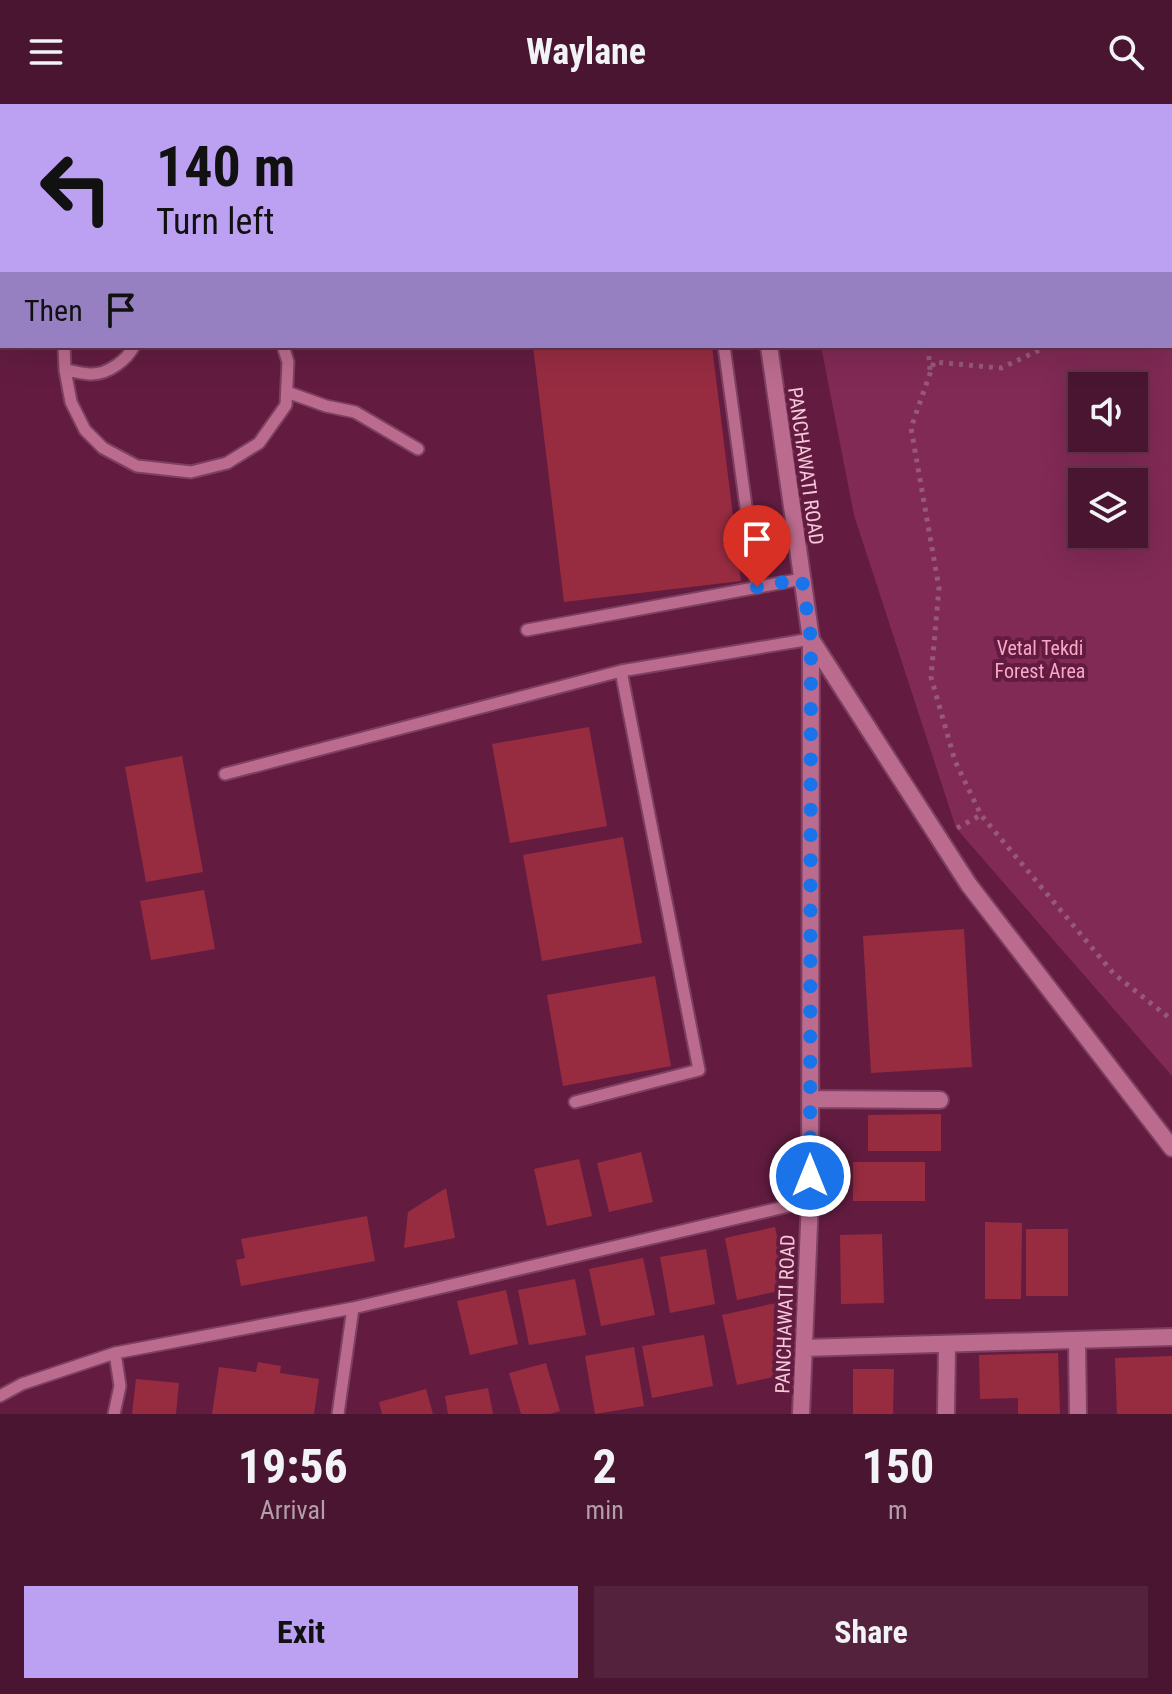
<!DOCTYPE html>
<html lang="en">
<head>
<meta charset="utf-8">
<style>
	body { margin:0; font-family:"Roboto Condensed",sans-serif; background:#54223c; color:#f1f3f6; height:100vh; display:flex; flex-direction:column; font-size:30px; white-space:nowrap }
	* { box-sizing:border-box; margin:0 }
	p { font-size:26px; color:#b29fab }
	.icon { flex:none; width:44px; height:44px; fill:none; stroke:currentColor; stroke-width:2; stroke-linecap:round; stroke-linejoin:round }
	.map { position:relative; height:1310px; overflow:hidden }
	.side { display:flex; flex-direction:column; background:#4a1530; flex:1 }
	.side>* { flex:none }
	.hud { position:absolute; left:0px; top:0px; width:1172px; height:244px; box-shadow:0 8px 32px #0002,0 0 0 2px #61344c; background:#bca0f2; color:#111; overflow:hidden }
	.fabs { position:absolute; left:1068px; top:268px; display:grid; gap:16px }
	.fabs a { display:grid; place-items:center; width:80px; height:80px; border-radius:0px; background:#4a1530; box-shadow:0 8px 32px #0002,0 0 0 2px #61344c; font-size:40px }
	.pin { position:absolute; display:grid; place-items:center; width:68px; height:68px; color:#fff; margin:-82px -34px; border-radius:50% 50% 50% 0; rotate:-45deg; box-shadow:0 0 8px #0007 }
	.pin .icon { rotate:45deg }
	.me { position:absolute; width:88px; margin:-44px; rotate:0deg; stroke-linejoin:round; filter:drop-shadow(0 0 6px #0008) }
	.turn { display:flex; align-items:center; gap:28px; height:168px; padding:0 24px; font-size:36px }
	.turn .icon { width:104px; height:104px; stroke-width:2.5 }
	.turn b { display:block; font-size:56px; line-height:68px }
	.then { display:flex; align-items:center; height:76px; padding:0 24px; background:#0003; gap:16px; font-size:30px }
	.eta { display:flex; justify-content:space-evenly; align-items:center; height:136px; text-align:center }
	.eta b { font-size:48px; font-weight:700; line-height:56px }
	.action { display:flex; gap:16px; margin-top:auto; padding:16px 24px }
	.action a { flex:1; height:92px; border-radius:0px; background:#bca0f2; color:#111; font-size:32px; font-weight:700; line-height:92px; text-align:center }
	.action a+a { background:#54223c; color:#f1f3f6 }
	header { display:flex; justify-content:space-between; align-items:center; height:104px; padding:0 24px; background:#4a1530; font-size:36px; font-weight:700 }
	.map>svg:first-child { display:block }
	.green { fill:#812a55; fill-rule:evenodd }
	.building { fill:#972c41 }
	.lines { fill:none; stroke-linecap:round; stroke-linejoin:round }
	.service-casing { stroke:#7d4060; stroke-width:15 }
	.minor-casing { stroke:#7d4060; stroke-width:20 }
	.path { stroke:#965976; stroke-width:5; stroke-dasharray:4 6; stroke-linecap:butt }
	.service { stroke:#bb6c8e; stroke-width:11 }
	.minor { stroke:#bb6c8e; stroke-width:16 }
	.route { stroke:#1a73e8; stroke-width:14; stroke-dasharray:0 25.2 }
	.labels { text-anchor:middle; stroke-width:8; stroke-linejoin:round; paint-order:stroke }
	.street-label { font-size:20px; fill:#f5c9da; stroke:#631c40 }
	.park-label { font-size:20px; fill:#f8a7c9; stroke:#631c40 }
</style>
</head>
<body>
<header><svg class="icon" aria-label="menu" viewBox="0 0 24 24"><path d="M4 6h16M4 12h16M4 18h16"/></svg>Waylane<svg class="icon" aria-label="search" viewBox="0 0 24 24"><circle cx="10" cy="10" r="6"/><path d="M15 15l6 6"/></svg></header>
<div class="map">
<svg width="1172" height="1310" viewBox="0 0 1172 1310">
	<rect width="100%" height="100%" fill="#631c40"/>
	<!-- green -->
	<path class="green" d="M 789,0 L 1172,0 L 1172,972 L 956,724 L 854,411 L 821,242 L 1170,242 L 1170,2 L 789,2 ZM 1082,282 L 1134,282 L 1134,334 L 1082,334 ZM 1082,378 L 1134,378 L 1134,430 L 1082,430 Z"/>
	<!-- building -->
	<path class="building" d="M 533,242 L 712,242 L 741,477 L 564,498 Z
		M 589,623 L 607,722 L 510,739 L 492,640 Z
		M 182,652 L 203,768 L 146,778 L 125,663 Z
		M 623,733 L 642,839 L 542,857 L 523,751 Z
		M 204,786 L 215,845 L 151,856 L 140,797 Z
		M 964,825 L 972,963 L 871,969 L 863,832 Z
		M 655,872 L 671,962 L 563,982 L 547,891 Z
		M 941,1010 L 941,1047 L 868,1047 L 868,1011 Z
		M 641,1048 L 653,1098 L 609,1108 L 597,1059 Z
		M 579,1055 L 592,1112 L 547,1122 L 534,1065 Z
		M 853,1058 L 925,1058 L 925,1097 L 853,1097 Z
		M 446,1084 L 455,1134 L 404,1144 L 408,1108 Z
		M 367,1112 L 375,1157 L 241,1182 L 236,1156 L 245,1154 L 241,1135 Z
		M 985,1118 L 1022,1119 L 1021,1195 L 985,1195 Z
		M 775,1123 L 788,1185 L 737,1196 L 725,1134 Z
		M 1026,1125 L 1068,1125 L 1068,1192 L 1026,1192 Z
		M 882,1130 L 884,1199 L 841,1200 L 840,1131 Z
		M 706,1145 L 715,1200 L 670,1209 L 660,1153 Z
		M 643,1154 L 655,1211 L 601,1222 L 589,1165 Z
		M 575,1175 L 586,1231 L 529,1241 L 518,1186 Z
		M 506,1186 L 518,1240 L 470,1251 L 457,1197 Z
		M 785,1197 L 800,1267 L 737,1281 L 722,1211 Z
		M 704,1231 L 713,1282 L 652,1294 L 642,1242 Z
		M 634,1243 L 644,1302 L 595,1310 L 585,1252 Z
		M 1058,1249 L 1060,1310 L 1018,1310 L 1018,1294 L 980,1295 L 979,1251 Z
		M 1172,1252 L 1172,1310 L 1117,1310 L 1115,1254 Z
		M 258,1258 L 281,1262 L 280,1269 L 319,1275 L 314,1310 L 212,1310 L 219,1263 L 256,1268 Z
		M 546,1259 L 560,1307 L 550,1310 L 521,1310 L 509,1269 Z
		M 853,1265 L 894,1265 L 893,1310 L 853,1310 Z
		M 136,1275 L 179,1279 L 176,1310 L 132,1310 Z
		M 488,1284 L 493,1310 L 448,1310 L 445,1292 Z
		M 426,1285 L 433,1310 L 382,1310 L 379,1298 Z"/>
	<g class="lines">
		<defs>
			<path id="service" d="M 52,0 L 52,2
				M 64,242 L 65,266 L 71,298 L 85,326 L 103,344 L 137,362 L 191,368 L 227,359 L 259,339 L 286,301 L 288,258 L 283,242
				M 724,242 L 757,483
				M 65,266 C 74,267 83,270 92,270 C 108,270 127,256 134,242
				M 287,288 L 326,302 L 355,308 L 418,345
				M 527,526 L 802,475
				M 225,670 L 621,567
				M 575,998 L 699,966 L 621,567 L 811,535
				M 0,1292 L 22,1280 L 115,1249 L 353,1204 L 810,1097
				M 114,1310 L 120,1282 L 115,1249
				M 338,1310 L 353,1204"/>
			<path id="minor" d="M 728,0 L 728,2
				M 769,242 L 811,535 L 810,1097 L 801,1310
				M 812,537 L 969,781 L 1172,1044
				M 810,995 L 940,996
				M 1077,1236 L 1078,1310
				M 804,1244 L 1172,1233
				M 946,1310 L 947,1240"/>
		</defs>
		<!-- service casing -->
		<use href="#service" class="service-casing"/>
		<!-- minor casing -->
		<use href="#minor" class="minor-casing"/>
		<!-- path -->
		<path class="path" d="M 863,0 L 863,2
			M 1019,2 L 1020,0
			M 928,242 L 930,266
			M 1048,242 L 1001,264 L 934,258 L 911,324 L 939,484 L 931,573 L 955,657 L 981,711 L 1114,870 L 1172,916
			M 957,724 L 981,711"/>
		<!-- service -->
		<use href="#service" class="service"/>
		<!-- minor -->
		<use href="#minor" class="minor"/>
	</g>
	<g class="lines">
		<!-- route -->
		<path class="route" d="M 757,483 L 802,475 L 811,535 L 810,1072"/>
	</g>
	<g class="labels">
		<!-- street labels -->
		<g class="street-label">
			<text transform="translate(806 362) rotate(82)" y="7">PANCHAWATI ROAD</text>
			<text transform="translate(785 1210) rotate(-88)" y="7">PANCHAWATI ROAD</text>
		</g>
		<!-- park labels -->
		<g class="park-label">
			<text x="1040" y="551">Vetal Tekdi<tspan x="1040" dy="23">Forest Area</tspan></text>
		</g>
	</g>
</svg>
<div class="fabs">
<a><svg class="icon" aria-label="sound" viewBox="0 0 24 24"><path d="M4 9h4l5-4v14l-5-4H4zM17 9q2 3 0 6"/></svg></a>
<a><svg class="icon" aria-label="layers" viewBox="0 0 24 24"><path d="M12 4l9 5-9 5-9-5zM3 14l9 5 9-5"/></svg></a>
</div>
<div class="pin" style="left:757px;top:483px;background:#d93025"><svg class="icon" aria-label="arrive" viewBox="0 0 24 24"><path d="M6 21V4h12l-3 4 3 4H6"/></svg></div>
<svg class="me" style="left:810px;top:1072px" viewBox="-20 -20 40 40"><circle r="17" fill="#1a73e8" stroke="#fff" stroke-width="3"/><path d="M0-11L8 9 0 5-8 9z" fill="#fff"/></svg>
<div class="hud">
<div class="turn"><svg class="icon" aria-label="left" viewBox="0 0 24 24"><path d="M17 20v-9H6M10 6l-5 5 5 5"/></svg><div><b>140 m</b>Turn left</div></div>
<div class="then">Then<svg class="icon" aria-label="arrive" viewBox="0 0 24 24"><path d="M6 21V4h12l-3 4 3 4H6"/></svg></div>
</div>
</div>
<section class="side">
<div class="eta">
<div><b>19:56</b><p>Arrival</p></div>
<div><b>2</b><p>min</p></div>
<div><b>150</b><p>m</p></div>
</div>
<div class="action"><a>Exit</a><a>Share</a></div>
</section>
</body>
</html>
